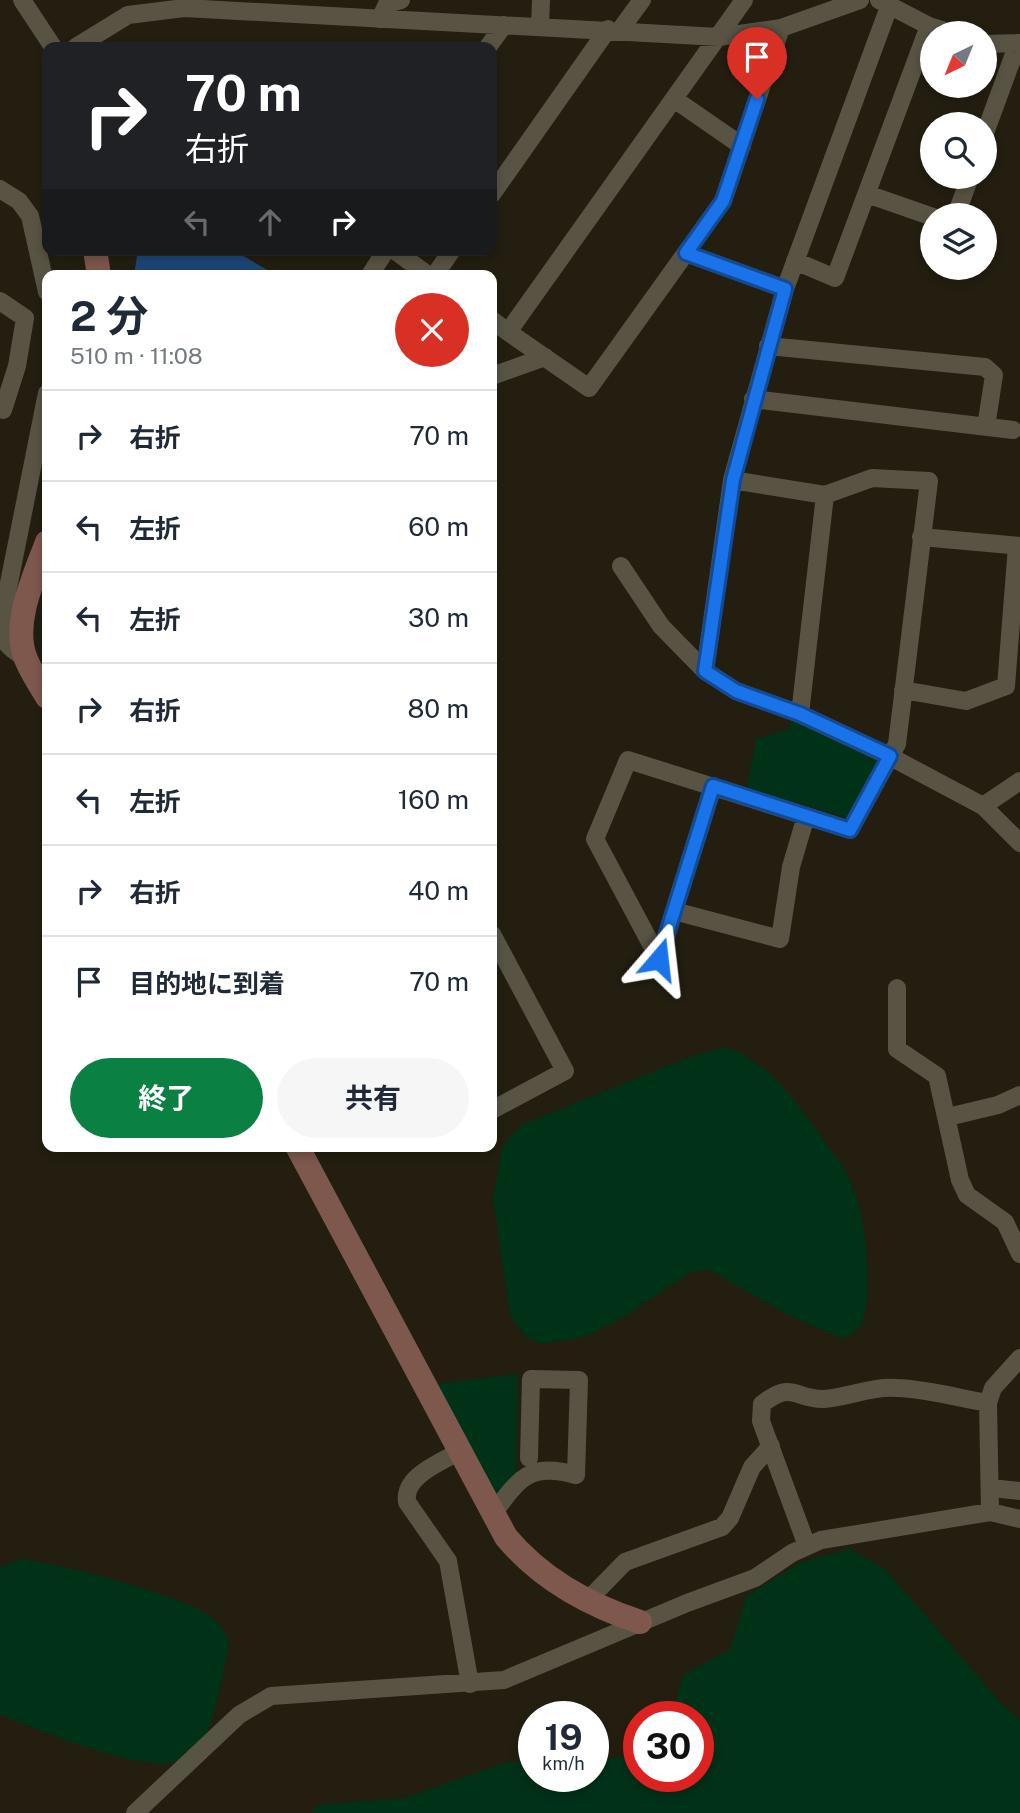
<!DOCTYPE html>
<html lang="ja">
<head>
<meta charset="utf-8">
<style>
	body { margin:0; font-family:"Public Sans","Noto Sans JP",sans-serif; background:#f6f6f7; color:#1f2937; height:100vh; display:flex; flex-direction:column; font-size:26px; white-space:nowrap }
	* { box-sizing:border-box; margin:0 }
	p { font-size:23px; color:#747a83 }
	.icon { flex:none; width:38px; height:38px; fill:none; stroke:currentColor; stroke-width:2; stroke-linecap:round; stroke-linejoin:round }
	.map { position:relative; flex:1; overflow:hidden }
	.side { position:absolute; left:42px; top:270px; width:455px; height:882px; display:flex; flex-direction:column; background:#fff; border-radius:14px; box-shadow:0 4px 10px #0003 }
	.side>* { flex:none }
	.hud { position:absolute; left:42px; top:42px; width:455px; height:214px; border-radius:14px; box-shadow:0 4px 10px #0003; background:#202124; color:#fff; overflow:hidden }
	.needle { width:46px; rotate:223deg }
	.controls { position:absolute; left:920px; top:21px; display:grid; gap:14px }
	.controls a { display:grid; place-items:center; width:77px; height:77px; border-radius:50%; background:#fff; box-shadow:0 4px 10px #0003; font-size:35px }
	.speed { position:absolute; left:518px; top:1701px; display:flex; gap:14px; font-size:35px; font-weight:700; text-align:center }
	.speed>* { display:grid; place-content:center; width:91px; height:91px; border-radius:50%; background:#fff; box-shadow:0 4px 10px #0003; line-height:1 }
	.speed small { font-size:18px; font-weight:400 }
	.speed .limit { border:10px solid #d22; background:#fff; color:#111 }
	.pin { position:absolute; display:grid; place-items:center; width:60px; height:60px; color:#fff; margin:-72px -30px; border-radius:50% 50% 50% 0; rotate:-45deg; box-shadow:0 0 7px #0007 }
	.pin .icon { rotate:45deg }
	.me { position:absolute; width:77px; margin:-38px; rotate:17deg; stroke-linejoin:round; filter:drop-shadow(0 0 5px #0008) }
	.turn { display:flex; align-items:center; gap:24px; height:147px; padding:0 28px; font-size:32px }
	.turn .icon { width:91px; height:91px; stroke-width:2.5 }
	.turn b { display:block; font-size:49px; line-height:60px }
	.lanes { display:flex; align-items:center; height:66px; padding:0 28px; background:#0003; justify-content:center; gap:35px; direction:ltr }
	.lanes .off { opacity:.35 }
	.round { display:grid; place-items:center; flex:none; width:74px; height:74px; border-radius:37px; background:#f6f6f7 }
	.headline { display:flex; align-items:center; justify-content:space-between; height:119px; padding:0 28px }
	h1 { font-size:42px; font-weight:700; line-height:52px }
	.cta { display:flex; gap:14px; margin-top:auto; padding:14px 28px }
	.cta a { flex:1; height:80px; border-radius:42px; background:#0b8043; color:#fff; font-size:28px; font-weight:700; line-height:80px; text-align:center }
	.cta a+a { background:#f6f6f7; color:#1f2937 }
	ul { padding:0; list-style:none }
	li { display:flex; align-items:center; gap:21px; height:91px; padding:0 28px; border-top:2px solid #e0e1e3 }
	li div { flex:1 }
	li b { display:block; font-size:26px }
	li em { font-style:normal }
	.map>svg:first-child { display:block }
	.green { fill:#003217 }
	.water { fill:#1d4777 }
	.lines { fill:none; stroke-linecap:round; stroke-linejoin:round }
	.street { stroke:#585343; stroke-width:18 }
	.secondary { stroke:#7e574d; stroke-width:24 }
	.route-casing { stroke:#114b97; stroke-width:18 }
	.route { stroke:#1a73e8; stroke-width:12 }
</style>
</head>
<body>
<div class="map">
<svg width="1020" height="1813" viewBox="0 0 1020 1813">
	<rect width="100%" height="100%" fill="#231e10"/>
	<!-- green -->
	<path class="green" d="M 792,720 L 875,755 L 880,764 L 851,819 L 747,788 L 756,739 L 789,729 Z
		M 725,1047 C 771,1062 800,1108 827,1145 C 834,1155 844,1165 848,1176 C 864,1210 868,1248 867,1285 C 867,1308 867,1329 843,1339 L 788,1315 L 709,1270 L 692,1271 L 623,1317 L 585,1337 L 540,1344 L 525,1336 L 510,1315 L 493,1198 L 502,1148 L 509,1138 L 521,1125 L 687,1058 Z
		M 518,1374 L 516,1475 L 496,1496 L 436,1384 Z
		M 850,1549 L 885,1569 L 1001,1703 L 1020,1720 L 1020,1813 L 311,1813 L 319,1805 L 405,1798 L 507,1762 L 534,1762 L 534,1776 L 593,1776 L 593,1762 L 606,1761 L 639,1750 L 639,1776 L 698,1776 L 698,1717 L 670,1717 L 684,1674 L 730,1650 L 746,1596 L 802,1562 Z
		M 21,1559 C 62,1564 181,1594 213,1618 C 221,1625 228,1635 229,1645 C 222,1674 215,1732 195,1753 C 163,1786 39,1729 0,1715 L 0,1567 Z"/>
	<!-- water -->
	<path class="water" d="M 138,250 L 233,250 L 276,275 L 134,275 Z"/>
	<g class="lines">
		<!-- street -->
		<path class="street" d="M 22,0 L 53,47
			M 879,0 L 929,26 L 952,33
			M 380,19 L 387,4 L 401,0
			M 540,27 L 541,0
			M 620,30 L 642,0
			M 985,44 L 1020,43
			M 76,47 L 128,15 L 184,8 L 719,37 L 781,28 L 860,0
			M 488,47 L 504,25
			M 674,99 L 742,146
			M 985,133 L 1018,43
			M 0,189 L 19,201 L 30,216 L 47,292
			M 492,194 L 608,29
			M 867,194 L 933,217
			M 956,215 L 970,177
			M 394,250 L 428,275
			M 686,253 L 785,289
			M 795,261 L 835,278 L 929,26
			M 370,275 L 386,250
			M 435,275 L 452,250
			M 0,301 L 25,318 L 17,366 L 3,410 L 0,408
			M 492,320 L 508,332 L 744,0
			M 508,332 L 589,388 L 723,201 L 781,28
			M 768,346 L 985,367 L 994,375 L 986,427
			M 492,376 L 545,357
			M 753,399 L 1013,430
			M 732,480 L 785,289 L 890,4
			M 921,537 L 1020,546
			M 621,566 L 661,626 L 705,671 L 736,691 L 800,714 L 889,756 L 983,806 L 1020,843
			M 25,658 C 9,648 1,642 1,623 L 47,393
			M 705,671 L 732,480 L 825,495 L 872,478 L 929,481 L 897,744 L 850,830 L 628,760 L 595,839 L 659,959 L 713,786
			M 903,690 L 966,701 L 1006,686 L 1017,546
			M 800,714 L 825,495
			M 983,806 L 1020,781
			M 674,911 L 780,939 L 791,867 L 806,816
			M 492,934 L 565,1071 L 492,1110
			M 897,988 L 897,1049 L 937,1076 L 960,1180 L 967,1195 L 1005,1222 L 1020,1254
			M 948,1117 L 998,1105 L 1020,1095
			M 460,1451 C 440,1463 403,1476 407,1502 L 448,1561 L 470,1684
			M 990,1488 L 1020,1491
			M 990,1512 L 988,1403 L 993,1388 L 1020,1358
			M 493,1514 C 519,1478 530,1462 576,1475 L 579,1380 L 531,1379 L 529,1458
			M 807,1546 L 761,1421 L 762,1404 C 793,1380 794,1399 823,1399 C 847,1398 871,1386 897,1388 C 927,1389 958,1398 988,1403
			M 587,1601 L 625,1562 L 722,1527 L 730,1518 L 752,1467 L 771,1446
			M 135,1813 L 239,1715 L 271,1696 L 504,1680 L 687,1603 L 755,1578 L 792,1553 L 821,1540 L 990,1512 L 1020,1519"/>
		<!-- secondary -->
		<path class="secondary" d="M 95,250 L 99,275
			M 47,542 C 35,575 11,624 26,659 C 31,672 40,685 47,697
			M 297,1146 L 506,1537 C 541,1579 588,1605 640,1622"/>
	</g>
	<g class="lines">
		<defs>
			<path id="route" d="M 659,959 L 713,786 L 850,830 L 890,756 L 800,714 L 736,691 L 705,671 L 733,480 L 785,289 L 686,253 L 723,201 L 757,99"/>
		</defs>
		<!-- route casing -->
		<use href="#route" class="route-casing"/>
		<!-- route -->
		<use href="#route" class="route"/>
	</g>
</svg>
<div class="controls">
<a><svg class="needle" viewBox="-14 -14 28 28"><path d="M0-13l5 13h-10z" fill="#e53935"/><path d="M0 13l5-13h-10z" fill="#747a83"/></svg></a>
<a><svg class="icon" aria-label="search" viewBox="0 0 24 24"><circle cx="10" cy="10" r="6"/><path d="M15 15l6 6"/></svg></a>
<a><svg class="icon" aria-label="layers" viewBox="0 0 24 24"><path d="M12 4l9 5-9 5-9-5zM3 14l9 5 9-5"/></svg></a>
</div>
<div class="speed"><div>19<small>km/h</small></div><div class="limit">30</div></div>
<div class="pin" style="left:757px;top:99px;background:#d93025"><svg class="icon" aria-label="arrive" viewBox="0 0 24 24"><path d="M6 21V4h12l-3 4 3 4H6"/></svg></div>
<svg class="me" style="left:659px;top:959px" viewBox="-20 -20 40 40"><path d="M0-17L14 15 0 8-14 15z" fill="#1a73e8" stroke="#fff" stroke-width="4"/></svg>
<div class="hud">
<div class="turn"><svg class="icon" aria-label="right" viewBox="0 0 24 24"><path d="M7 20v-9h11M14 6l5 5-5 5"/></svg><div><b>70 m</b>右折</div></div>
<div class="lanes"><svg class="icon off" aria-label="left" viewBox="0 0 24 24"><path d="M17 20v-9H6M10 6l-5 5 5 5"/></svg><svg class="icon off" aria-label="ahead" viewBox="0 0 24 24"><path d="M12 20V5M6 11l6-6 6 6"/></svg><svg class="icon" aria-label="right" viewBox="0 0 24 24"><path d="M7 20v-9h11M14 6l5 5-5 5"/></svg></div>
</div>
<section class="side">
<div class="headline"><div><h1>2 分</h1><p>510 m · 11:08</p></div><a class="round" style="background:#d93025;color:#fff"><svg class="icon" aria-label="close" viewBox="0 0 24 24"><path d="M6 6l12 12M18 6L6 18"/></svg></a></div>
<ul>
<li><svg class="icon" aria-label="right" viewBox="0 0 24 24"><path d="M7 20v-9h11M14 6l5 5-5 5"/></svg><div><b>右折</b></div><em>70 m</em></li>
<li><svg class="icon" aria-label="left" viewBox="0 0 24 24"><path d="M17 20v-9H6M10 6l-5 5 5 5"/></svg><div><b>左折</b></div><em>60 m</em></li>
<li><svg class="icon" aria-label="left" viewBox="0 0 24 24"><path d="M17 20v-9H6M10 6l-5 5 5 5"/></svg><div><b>左折</b></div><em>30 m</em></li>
<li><svg class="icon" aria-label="right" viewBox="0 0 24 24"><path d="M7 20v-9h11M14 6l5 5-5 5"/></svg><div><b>右折</b></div><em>80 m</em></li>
<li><svg class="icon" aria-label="left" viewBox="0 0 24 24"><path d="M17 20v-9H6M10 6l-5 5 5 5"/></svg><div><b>左折</b></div><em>160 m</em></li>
<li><svg class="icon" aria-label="right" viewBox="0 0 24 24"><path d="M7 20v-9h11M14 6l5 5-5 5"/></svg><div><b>右折</b></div><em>40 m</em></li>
<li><svg class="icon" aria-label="arrive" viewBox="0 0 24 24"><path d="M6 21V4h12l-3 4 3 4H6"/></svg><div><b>目的地に到着</b></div><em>70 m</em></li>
</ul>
<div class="cta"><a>終了</a><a>共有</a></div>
</section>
</div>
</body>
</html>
